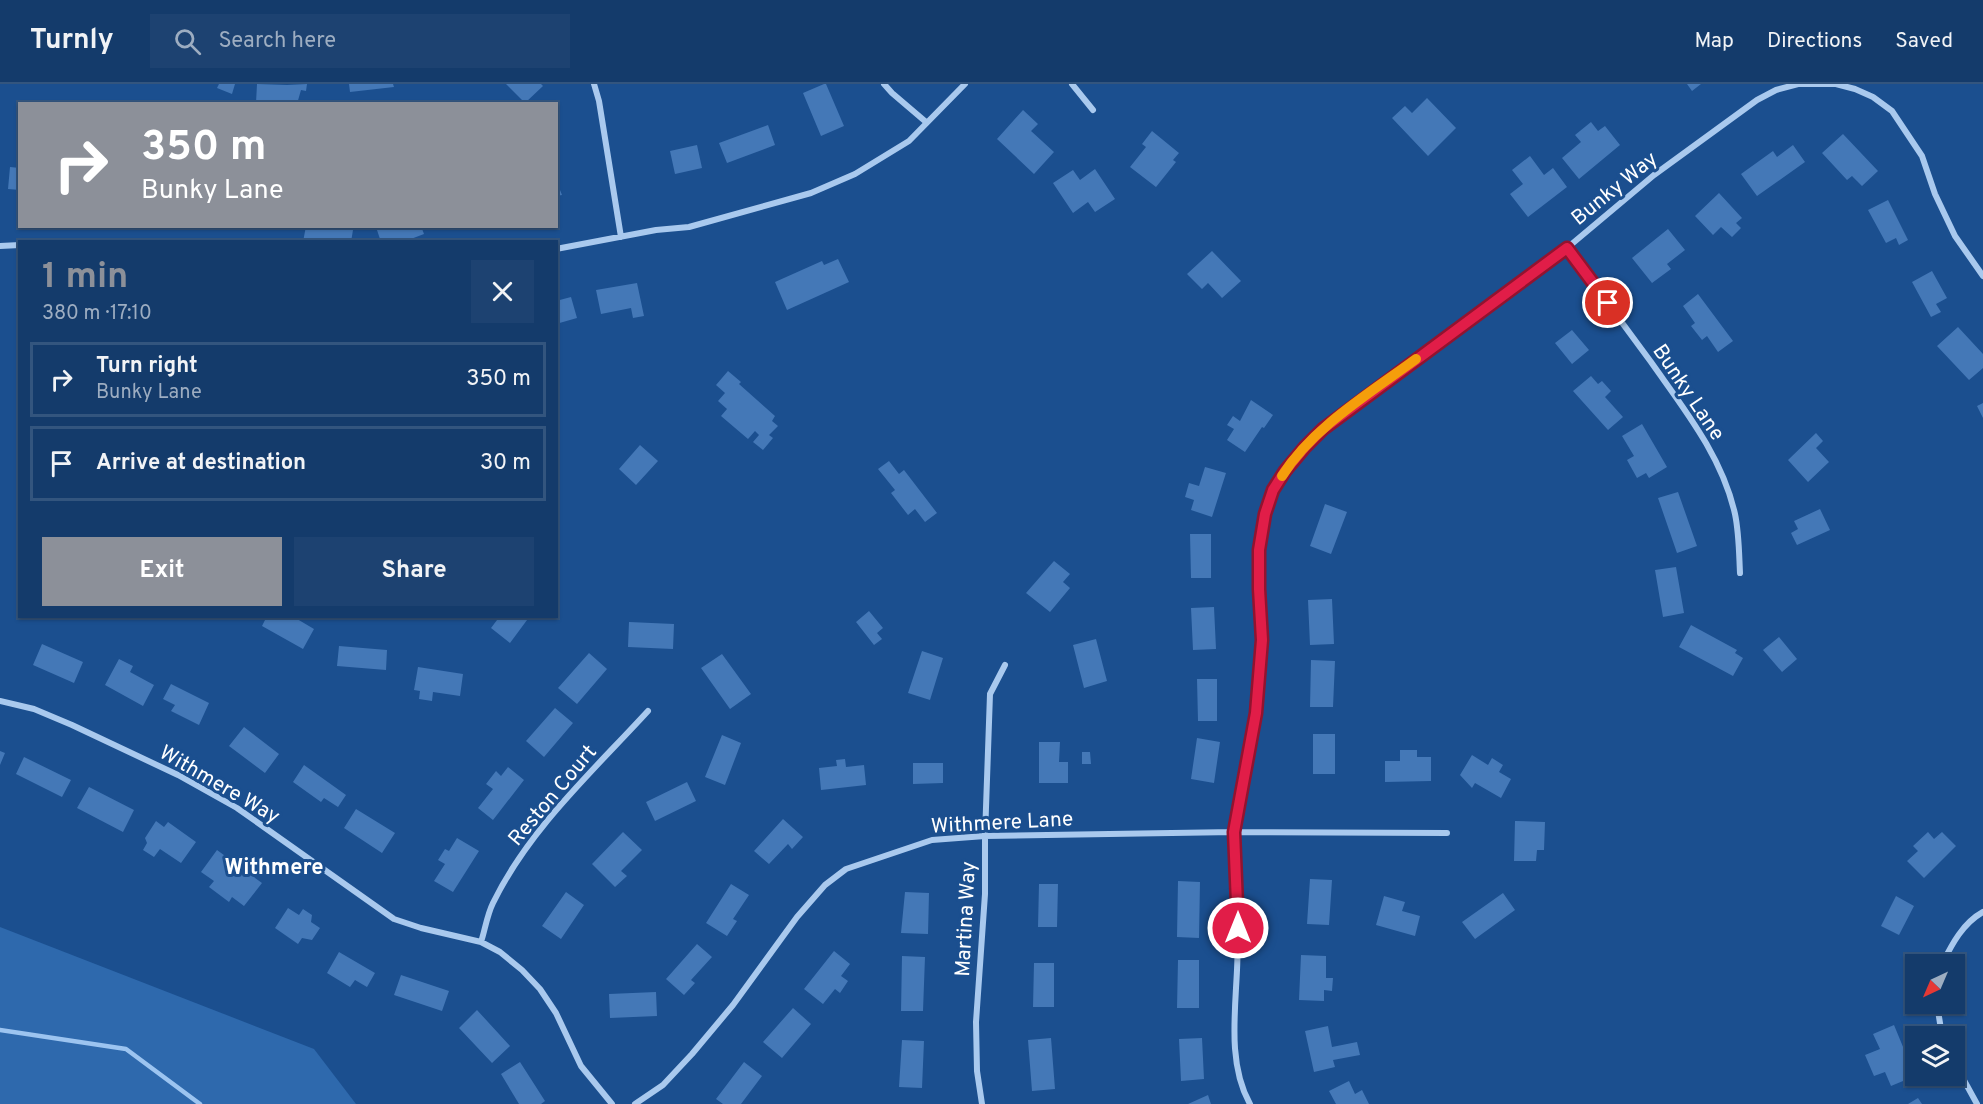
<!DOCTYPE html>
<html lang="en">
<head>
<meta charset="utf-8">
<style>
	body { margin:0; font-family:Overpass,sans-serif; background:#1d4271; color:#f1f3f6; height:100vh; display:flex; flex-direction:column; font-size:22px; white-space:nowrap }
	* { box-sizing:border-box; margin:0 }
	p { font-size:20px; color:#9dadc1 }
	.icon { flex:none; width:33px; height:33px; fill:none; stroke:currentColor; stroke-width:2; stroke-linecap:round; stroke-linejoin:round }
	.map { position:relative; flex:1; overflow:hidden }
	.side { position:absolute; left:18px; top:156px; width:540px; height:378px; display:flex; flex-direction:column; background:#143b6b; border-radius:0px; box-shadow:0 2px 4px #0004,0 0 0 2px #33557e }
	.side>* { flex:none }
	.hud { position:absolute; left:18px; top:18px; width:540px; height:126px; border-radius:0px; box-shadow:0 2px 4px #0004,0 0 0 2px #33557e; background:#8c9099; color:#fff; overflow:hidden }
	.needle { width:39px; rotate:224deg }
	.fabs { position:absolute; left:1905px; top:870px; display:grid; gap:12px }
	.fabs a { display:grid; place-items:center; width:60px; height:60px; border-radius:0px; background:#143b6b; box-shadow:0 2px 4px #0004,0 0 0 2px #33557e; font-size:30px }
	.pin { position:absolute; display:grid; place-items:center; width:51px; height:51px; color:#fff; margin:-26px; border:3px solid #fff; border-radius:50%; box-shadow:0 2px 6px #0007 }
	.me { position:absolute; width:66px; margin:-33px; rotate:0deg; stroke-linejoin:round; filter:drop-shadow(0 0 4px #0008) }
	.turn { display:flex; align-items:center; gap:21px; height:126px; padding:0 24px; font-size:27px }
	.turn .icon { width:78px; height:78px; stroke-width:2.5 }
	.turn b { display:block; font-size:42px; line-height:51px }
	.round { display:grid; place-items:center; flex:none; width:63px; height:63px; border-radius:0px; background:#1d4271 }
	.headline { display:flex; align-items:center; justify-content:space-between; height:102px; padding:0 24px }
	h1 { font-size:36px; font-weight:700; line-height:45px; color:#8c9099 }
	.primary-button { display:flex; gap:12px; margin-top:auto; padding:12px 24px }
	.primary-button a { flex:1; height:69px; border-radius:0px; background:#8c9099; color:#fff; font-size:24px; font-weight:700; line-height:69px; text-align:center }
	.primary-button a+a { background:#1d4271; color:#f1f3f6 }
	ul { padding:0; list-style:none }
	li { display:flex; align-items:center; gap:18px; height:75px; margin:0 12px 9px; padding:0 12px; border:3px solid #33557e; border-radius:0px }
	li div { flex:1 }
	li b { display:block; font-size:22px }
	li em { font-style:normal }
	header { display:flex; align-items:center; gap:36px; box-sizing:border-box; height:84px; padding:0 30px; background:#143b6b; border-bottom:2px solid #33557e }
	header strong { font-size:28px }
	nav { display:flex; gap:33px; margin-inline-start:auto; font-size:21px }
	.search { width:420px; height:54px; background:#1d4271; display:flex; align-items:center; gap:15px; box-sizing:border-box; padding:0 21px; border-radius:0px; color:#9dadc1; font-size:22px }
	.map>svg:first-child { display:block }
	.green { fill:#2e69ad }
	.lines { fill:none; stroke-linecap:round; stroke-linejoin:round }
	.stream { stroke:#9cc4f0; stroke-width:4.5 }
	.building { fill:#4478b7 }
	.street { stroke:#a9c9ee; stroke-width:6 }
	.route-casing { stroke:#92132f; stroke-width:15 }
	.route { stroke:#e11d48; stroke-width:10 }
	.slow { stroke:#f59e0b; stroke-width:10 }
	.labels { text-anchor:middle; stroke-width:6; stroke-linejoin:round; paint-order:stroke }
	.street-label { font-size:21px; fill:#fff; stroke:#1b4f8f }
	.neighbourhood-label { font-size:22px; font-weight:bold; fill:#fff; stroke:#1b4f8f }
</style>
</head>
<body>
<header>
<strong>Turnly</strong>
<div class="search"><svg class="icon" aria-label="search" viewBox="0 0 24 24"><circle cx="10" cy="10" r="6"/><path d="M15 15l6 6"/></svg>Search here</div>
<nav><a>Map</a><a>Directions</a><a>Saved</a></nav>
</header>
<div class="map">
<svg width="1983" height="1020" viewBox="0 0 1983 1020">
	<rect width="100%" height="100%" fill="#1b4f8f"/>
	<!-- green -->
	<path class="green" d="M 0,843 L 314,965 L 356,1020 L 0,1020 Z"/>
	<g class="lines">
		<!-- stream -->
		<path class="stream" d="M 0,946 L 126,965 L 200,1020"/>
	</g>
	<!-- building -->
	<path class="building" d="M 219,0 L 235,0 L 232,10 L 217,4 Z
		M 257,0 L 287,1 L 307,0 L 306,7 L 301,6 L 297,20 L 256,19 Z
		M 349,0 L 393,0 L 394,3 L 350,8 Z
		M 506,0 L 541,0 L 543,2 L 525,19 Z
		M 824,0 L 826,0 L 844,42 L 821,52 L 803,9 Z
		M 1687,0 L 1701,0 L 1692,7 Z
		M 1427,14 L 1456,44 L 1428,72 L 1392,34 L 1405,22 L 1412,29 Z
		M 1023,26 L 1038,40 L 1031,47 L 1054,68 L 1034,90 L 997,55 Z
		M 1591,38 L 1598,47 L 1605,42 L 1620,61 L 1579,95 L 1562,74 L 1581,58 L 1575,51 Z
		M 768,41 L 775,61 L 727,79 L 719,59 Z
		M 1152,47 L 1179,69 L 1173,76 L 1176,78 L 1156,103 L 1130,83 L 1146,63 L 1142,60 Z
		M 1843,50 L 1878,87 L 1862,102 L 1852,92 L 1847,96 L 1822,69 Z
		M 697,61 L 702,84 L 675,90 L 670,67 Z
		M 1793,61 L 1805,78 L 1757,112 L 1741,90 L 1773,67 L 1777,73 Z
		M 1530,72 L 1544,91 L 1553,84 L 1567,103 L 1528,133 L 1510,110 L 1523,100 L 1512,86 Z
		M 10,83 L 20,84 L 20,106 L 8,105 Z
		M 1095,85 L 1115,115 L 1095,128 L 1088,118 L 1073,129 L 1053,99 L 1073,86 L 1080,96 Z
		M 556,96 L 562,111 L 556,112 Z
		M 1719,109 L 1742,134 L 1736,139 L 1741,144 L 1732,153 L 1721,143 L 1713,151 L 1695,132 Z
		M 1888,116 L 1908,156 L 1899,161 L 1896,154 L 1886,159 L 1868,126 Z
		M 306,142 L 333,142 L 353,146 L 351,158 L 303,158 Z
		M 421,142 L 424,150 L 403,158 L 395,158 L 395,155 L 381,158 L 376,143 Z
		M 1668,145 L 1685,166 L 1667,180 L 1671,185 L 1652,199 L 1632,174 Z
		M 1212,167 L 1241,197 L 1222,214 L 1208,199 L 1202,205 L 1187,190 Z
		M 838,175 L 849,198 L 787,226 L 775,198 L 822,177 L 824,181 Z
		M 1932,187 L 1947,214 L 1936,220 L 1941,228 L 1931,233 L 1912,198 Z
		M 637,199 L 644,232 L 633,234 L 631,224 L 601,230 L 596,206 Z
		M 1698,210 L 1733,257 L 1718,268 L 1707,252 L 1702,256 L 1691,242 L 1695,239 L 1683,222 Z
		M 571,213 L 577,234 L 556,240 L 556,217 Z
		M 1958,243 L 1983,270 L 1983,284 L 1969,296 L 1937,262 Z
		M 1572,246 L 1589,266 L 1572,280 L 1555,259 Z
		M 728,287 L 741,298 L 739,300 L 775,332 L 772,337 L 778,342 L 769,351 L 773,354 L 763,366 L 753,358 L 759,351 L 755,347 L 748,355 L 721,332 L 727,325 L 718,317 L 725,309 L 716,301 Z
		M 1591,292 L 1598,300 L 1602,297 L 1611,307 L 1605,313 L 1623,333 L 1608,346 L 1573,307 Z
		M 1251,316 L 1273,331 L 1264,344 L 1262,343 L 1245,368 L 1227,356 L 1234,345 L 1227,341 L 1233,332 L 1240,337 Z
		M 1983,319 L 1983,334 L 1977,322 Z
		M 1642,340 L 1667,383 L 1649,394 L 1646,389 L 1637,394 L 1627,376 L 1634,372 L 1622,352 Z
		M 1816,349 L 1823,357 L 1816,364 L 1829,378 L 1808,398 L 1788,376 Z
		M 640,361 L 658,377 L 636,401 L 619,385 Z
		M 889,377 L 899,390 L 904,386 L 937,429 L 925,438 L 915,425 L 908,431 L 891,409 L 895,406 L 878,385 Z
		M 1205,383 L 1226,389 L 1212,433 L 1191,426 L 1194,416 L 1185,413 L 1189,399 L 1199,402 Z
		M 1678,408 L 1697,462 L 1677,469 L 1658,414 Z
		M 1325,420 L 1347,428 L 1331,470 L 1310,462 Z
		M 1820,425 L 1830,446 L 1797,461 L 1791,449 L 1798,445 L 1794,437 Z
		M 1190,450 L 1211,450 L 1211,494 L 1191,494 Z
		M 1054,477 L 1070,490 L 1063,498 L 1070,504 L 1050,528 L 1026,509 Z
		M 1676,483 L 1684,529 L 1663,533 L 1655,486 Z
		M 1332,515 L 1334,560 L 1310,561 L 1308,516 Z
		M 1214,523 L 1216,565 L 1193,566 L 1191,524 Z
		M 869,527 L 883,544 L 877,549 L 882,555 L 874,561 L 856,538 Z
		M 267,532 L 292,532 L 314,545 L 303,565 L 262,542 Z
		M 500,532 L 530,532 L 510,559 L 491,544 Z
		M 629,538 L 674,540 L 673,565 L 628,563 Z
		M 1691,541 L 1737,566 L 1735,569 L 1743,574 L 1733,592 L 1679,563 Z
		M 1779,553 L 1797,575 L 1782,588 L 1763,566 Z
		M 1096,555 L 1107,597 L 1084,604 L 1073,561 Z
		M 42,560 L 83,578 L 74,599 L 33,581 Z
		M 339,562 L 387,566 L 386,586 L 337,582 Z
		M 922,567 L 943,574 L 930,616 L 908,609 Z
		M 589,569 L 607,585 L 577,620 L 558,604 Z
		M 722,570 L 751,610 L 730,625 L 701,584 Z
		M 119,575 L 133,582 L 130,588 L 154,601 L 143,622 L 105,601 Z
		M 1311,576 L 1335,577 L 1333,623 L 1310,623 Z
		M 418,583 L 463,590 L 460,612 L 433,608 L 432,617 L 419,615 L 420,607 L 414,606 Z
		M 1197,595 L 1217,595 L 1217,637 L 1198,637 Z
		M 171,600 L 209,619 L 199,641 L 171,627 L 175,621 L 163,615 Z
		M 555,624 L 573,639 L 544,673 L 526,657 Z
		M 244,643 L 279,670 L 265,689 L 229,662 Z
		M 1313,650 L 1335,650 L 1335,690 L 1313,690 Z
		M 722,651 L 741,659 L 725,701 L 705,693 Z
		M 1197,654 L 1220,658 L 1214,699 L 1191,695 Z
		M 1039,658 L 1060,658 L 1059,678 L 1068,678 L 1068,699 L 1039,699 Z
		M 1400,666 L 1417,666 L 1417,673 L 1431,673 L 1431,697 L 1385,698 L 1385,677 L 1400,677 Z
		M 0,667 L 5,669 L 0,681 Z
		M 1082,668 L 1090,668 L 1091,680 L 1082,680 Z
		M 1472,671 L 1488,681 L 1492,674 L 1503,681 L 1499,688 L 1511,695 L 1501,714 L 1475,699 L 1472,704 L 1460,691 Z
		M 24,673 L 71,696 L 62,713 L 16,690 Z
		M 845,675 L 846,683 L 864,681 L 866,701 L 821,706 L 819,684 L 837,682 L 836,676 Z
		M 913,679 L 943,679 L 943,699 L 913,700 Z
		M 304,681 L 346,711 L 338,723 L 324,714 L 321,718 L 293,698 Z
		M 508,683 L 524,696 L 493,736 L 478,724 L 493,705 L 486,700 L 496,687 L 501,692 Z
		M 687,698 L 696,717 L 655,737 L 646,718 Z
		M 89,703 L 134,726 L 123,748 L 77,724 Z
		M 356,725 L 395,749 L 382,769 L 344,744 Z
		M 783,735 L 803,753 L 792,765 L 788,760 L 769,780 L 754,767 Z
		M 156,737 L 164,743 L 168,738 L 196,758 L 181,779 L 160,765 L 154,773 L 143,766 L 147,759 L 145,754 Z
		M 1515,737 L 1545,738 L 1544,766 L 1537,766 L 1536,777 L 1514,777 Z
		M 623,748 L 642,766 L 621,787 L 627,792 L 615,803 L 592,780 Z
		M 1928,748 L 1934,755 L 1942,748 L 1956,762 L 1924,794 L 1907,777 L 1918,767 L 1913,762 Z
		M 457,754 L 479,767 L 453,808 L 434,797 L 445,780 L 438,776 L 445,765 L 449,767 Z
		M 217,766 L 262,799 L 244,822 L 232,813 L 229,818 L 209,803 L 214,797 L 201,788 Z
		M 1310,795 L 1332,796 L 1329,841 L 1307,840 Z
		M 1178,797 L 1200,798 L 1199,854 L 1177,853 Z
		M 731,800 L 749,811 L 733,835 L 737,837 L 727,852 L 706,839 Z
		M 1039,800 L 1058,800 L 1057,843 L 1038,843 Z
		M 566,808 L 584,821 L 561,855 L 542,842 Z
		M 905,808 L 929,809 L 928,850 L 901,849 Z
		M 1503,809 L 1515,826 L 1475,855 L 1462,838 Z
		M 1384,812 L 1405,818 L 1402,827 L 1420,832 L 1415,852 L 1376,841 Z
		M 1896,812 L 1914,822 L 1899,851 L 1881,842 Z
		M 288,824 L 299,831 L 303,825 L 312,831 L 311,838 L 320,844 L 312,856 L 302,854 L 298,860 L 275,844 Z
		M 697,860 L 712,873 L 691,896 L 695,899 L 684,911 L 666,895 Z
		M 834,867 L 850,880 L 841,892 L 848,897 L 840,909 L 835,905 L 823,920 L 804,905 Z
		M 339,868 L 375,889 L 367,903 L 355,896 L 350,903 L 327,889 Z
		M 1301,871 L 1326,872 L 1326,894 L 1333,894 L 1332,907 L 1324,906 L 1324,917 L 1299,916 Z
		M 902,872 L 925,873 L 923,927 L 901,927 Z
		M 1178,876 L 1199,876 L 1199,924 L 1177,924 Z
		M 1034,879 L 1054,879 L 1054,923 L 1033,923 Z
		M 401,891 L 449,907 L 442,927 L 394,911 Z
		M 656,908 L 657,932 L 610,934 L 609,910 Z
		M 793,924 L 811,940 L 782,974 L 763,958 Z
		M 477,926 L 510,962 L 492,979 L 459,944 Z
		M 1894,941 L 1915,992 L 1891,1002 L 1885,988 L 1874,992 L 1865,971 L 1880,965 L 1873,950 Z
		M 1328,942 L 1332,963 L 1357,958 L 1360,971 L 1333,976 L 1335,983 L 1314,988 L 1305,947 Z
		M 1051,954 L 1055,1005 L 1032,1007 L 1028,956 Z
		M 1202,954 L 1204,995 L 1181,997 L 1179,955 Z
		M 902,956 L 924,957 L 922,1004 L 899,1003 Z
		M 520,978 L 545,1017 L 541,1020 L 519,1020 L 501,990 Z
		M 744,978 L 762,992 L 741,1020 L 723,1020 L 716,1015 Z
		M 1349,997 L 1355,1010 L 1362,1006 L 1369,1020 L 1336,1020 L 1329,1007 Z
		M 1208,1011 L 1211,1020 L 1188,1020 Z
		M 1918,1014 L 1922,1020 L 1908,1020 Z"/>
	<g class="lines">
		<!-- street -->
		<path class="street" d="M 594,0 L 599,17 L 621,153
			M 884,0 L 892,9 L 926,38
			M 1072,0 L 1093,26
			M 0,162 L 20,161
			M 1567,164 C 1595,202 1623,240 1651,278 C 1684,325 1722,372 1735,430 C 1739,449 1739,469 1740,489
			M 556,165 L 656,146 L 689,143 L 811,109 L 855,90 L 909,57 L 965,0
			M 0,617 L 34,625 L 72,641 L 178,691 L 237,724 L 394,835 L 421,844 L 481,858 L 500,868 L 522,886 L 540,905 L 556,929 L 581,982 L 612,1020
			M 481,858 C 485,846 487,831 493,819 C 529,745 593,687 648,627
			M 1942,880 C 1952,860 1963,839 1983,828
			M 1937,920 L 1942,952
			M 1954,978 L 1977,1020
			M 635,1020 L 663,1001 L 692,970 L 733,921 L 797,833 L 825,801 L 846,785 L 932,756 L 985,752 L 1234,748 L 1447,749
			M 982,1020 L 977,987 L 976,938 L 985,810 L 985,752 L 990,610 L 1005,581
			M 1250,1020 C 1228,981 1235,930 1237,886 C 1238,865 1238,844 1238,823 C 1238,798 1232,770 1235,746 C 1239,707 1251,668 1256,629 C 1259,606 1261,581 1262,557 C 1263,514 1254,473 1265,430 C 1274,396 1298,369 1323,345 L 1567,164 L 1654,91 L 1757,16 L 1776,6 L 1798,0 L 1836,0 L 1855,5 L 1873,13 L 1892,27 L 1922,72 L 1935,110 L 1955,152 L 1983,192"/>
	</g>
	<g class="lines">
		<defs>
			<path id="route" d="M 1238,844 L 1234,748 L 1256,629 L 1262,556 L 1259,505 L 1259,466 L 1265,430 L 1273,406 L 1285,387 L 1305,363 L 1323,345 L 1567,164 L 1608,219"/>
		</defs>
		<!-- route casing -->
		<use href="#route" class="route-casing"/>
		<!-- route -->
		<use href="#route" class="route"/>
		<!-- slow -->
		<path class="slow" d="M 1282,392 C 1313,343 1370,309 1416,275"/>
	</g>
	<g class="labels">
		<!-- street labels -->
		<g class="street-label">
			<text transform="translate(1614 104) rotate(-39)" y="7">Bunky Way</text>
			<text transform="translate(1689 308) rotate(56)" y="7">Bunky Lane</text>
			<text transform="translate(220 700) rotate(30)" y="7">Withmere Way</text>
			<text transform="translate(552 711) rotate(-50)" y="7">Reston Court</text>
			<text transform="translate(1002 738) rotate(-3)" y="7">Withmere Lane</text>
			<text transform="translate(965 835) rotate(-87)" y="7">Martina Way</text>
		</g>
		<!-- neighbourhood labels -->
		<g class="neighbourhood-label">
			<text x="274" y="790">Withmere</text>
		</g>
	</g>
</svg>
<div class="fabs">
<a><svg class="needle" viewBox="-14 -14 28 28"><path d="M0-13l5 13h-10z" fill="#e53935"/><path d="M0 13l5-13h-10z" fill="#9dadc1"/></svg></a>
<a><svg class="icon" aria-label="layers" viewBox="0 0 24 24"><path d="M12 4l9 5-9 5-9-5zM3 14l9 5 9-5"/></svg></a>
</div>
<div class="pin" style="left:1608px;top:219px;background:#d93025"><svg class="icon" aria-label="arrive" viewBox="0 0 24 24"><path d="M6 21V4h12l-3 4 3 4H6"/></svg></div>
<svg class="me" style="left:1238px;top:844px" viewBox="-20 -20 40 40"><circle r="17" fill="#e11d48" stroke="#fff" stroke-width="3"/><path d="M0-11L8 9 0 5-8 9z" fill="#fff"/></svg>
<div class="hud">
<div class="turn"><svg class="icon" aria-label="right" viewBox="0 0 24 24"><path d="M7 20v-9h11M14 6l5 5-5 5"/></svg><div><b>350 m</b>Bunky Lane</div></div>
</div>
<section class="side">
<div class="headline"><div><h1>1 min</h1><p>380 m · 17:10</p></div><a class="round"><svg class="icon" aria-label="close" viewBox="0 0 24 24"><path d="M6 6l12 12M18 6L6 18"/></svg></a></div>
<ul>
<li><svg class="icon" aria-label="right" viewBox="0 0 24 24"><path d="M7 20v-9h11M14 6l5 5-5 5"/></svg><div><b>Turn right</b><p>Bunky Lane</p></div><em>350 m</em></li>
<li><svg class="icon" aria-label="arrive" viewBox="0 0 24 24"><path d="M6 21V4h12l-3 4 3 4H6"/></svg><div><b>Arrive at destination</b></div><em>30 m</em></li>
</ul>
<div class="primary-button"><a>Exit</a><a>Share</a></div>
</section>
</div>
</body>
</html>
